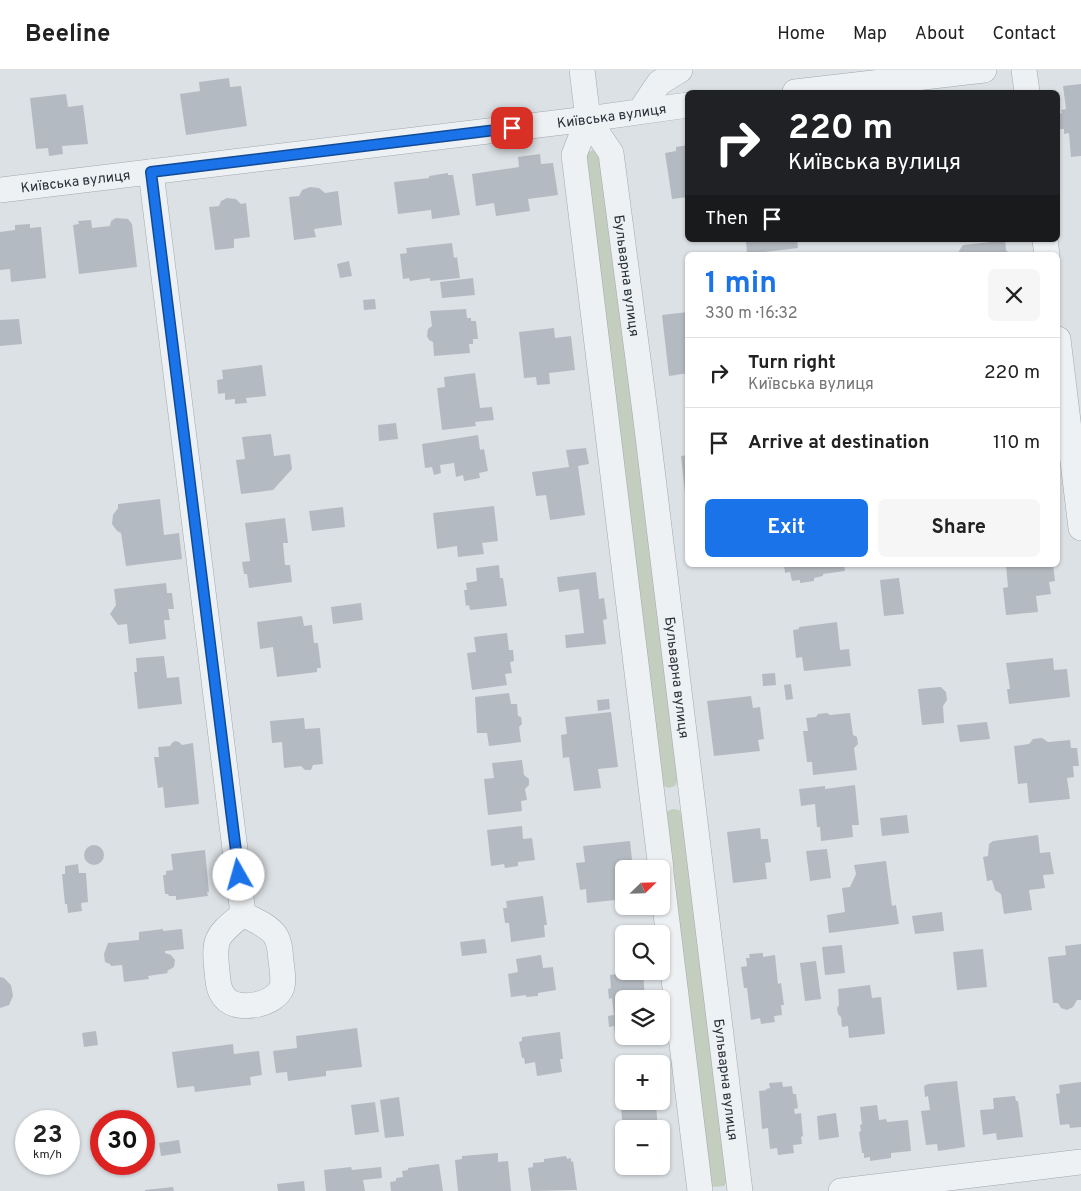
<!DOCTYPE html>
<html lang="en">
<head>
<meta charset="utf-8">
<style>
	body { margin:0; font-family:Overpass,sans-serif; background:#f6f6f6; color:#222; height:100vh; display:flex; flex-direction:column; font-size:19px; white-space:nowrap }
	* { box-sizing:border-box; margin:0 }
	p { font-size:16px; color:#767676 }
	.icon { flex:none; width:28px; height:28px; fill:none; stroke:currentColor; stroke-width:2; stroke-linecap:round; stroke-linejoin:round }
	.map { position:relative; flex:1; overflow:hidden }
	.panel { position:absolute; left:685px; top:182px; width:375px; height:315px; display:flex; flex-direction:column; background:#fff; border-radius:8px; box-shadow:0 1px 4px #0004 }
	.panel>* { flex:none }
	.guide { position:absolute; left:685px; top:20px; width:375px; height:152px; border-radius:8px; box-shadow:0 1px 4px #0004; background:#202124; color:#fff; overflow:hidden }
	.needle { width:32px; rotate:67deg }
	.buttons { position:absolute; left:615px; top:790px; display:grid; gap:10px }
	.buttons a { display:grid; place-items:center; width:55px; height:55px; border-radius:8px; background:#fff; box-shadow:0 1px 4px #0004; font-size:25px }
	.speed { position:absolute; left:15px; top:1040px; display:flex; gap:10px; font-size:25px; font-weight:700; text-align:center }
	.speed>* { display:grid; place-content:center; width:65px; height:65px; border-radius:50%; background:#fff; box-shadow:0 1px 4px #0004; line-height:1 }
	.speed small { font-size:12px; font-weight:400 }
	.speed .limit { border:8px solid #d22; background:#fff; color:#111 }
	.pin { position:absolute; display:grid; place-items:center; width:42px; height:42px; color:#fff; margin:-21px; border-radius:10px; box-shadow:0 2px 8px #0006 }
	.me { position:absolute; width:55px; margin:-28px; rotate:353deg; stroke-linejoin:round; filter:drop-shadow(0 0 4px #0008) }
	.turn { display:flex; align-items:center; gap:18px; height:105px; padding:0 20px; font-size:22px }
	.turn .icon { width:65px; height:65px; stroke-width:2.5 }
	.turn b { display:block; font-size:35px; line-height:42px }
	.then { display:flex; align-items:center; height:48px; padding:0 20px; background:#0003; gap:10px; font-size:19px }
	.round { display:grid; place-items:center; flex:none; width:52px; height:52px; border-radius:8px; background:#f6f6f6 }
	.overview { display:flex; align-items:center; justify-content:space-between; height:85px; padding:0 20px }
	h1 { font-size:30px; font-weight:700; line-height:38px; color:#1a73e8 }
	.primary-button { display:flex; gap:10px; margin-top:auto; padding:10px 20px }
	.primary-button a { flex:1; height:58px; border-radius:8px; background:#1a73e8; color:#fff; font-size:20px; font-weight:700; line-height:58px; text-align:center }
	.primary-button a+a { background:#f6f6f6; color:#222 }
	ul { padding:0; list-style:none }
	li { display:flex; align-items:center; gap:15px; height:70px; padding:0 20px; border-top:1px solid #e0e0e0 }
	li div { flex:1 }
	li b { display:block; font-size:19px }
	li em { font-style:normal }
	header { display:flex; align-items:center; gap:30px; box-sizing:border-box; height:70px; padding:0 25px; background:#fff; border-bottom:1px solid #e0e0e0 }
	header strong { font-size:24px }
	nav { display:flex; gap:28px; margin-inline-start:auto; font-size:18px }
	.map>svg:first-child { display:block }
	.green { fill:#c4cebe }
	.building { fill:#b4bac1 }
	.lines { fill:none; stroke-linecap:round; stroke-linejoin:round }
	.minor-casing { stroke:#a2a8ae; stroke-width:26 }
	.minor { stroke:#eef1f3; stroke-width:25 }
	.route-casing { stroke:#114b97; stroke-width:12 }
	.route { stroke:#1a73e8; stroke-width:9 }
	.labels { text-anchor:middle; stroke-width:4; stroke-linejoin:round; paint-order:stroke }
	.street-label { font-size:14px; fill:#283039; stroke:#ebeff3 }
</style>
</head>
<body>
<header>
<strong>Beeline</strong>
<nav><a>Home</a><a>Map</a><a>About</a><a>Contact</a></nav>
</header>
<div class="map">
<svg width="1081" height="1121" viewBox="0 0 1081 1121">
	<rect width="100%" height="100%" fill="#dce1e5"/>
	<!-- green -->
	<path class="green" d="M 593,80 L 599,81 L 603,86 L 678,710 L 675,716 L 669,718 L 663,716 L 585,90 L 587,83 Z
		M 673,739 L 679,740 L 683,746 L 727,1112 L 724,1116 L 715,1117 L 710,1115 L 664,747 L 667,741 Z"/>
	<!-- building -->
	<path class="building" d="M 229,8 L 230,17 L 241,16 L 247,56 L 186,65 L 180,24 L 200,21 L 199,12 Z
		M 1081,14 L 1081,86 L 1071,87 L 1069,63 L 1064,64 L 1064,59 L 1060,59 L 1059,44 L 1062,43 L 1061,40 L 1066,39 L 1063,16 Z
		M 66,24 L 68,37 L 83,35 L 88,74 L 62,76 L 63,84 L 49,86 L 48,78 L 36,79 L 30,28 Z
		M 688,75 L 688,127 L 672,129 L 665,83 L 676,81 L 676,77 Z
		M 540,84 L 541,94 L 553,93 L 558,125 L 528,129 L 530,141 L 496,146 L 494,133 L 476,136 L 472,104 L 519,97 L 518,87 Z
		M 448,103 L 448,105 L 453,105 L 460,145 L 432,149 L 431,140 L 398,144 L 394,112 L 429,108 L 429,106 Z
		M 310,117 L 319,118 L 325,123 L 338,121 L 342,155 L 314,159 L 316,167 L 294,170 L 289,127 L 299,126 L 302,120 Z
		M 227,128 L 236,129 L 241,134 L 246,133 L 250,167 L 234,169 L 234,178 L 215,180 L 209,137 L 219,136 L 221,131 Z
		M 116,148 L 128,149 L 132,154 L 137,197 L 79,204 L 73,155 L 79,154 L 78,151 L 91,150 L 92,158 L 110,156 L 111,151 Z
		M 30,154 L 30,158 L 41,157 L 46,208 L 11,212 L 10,199 L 0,200 L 0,162 L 15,160 L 15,155 Z
		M 746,170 L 797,170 L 798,178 L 747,184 Z
		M 993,170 L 1005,171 L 1006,180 L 1011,185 L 959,185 L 959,181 L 963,175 L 991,172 Z
		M 452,173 L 454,188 L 457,187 L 460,208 L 430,211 L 430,208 L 410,211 L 409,208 L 403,209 L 400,184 L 407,183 L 406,178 Z
		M 349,191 L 352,206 L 340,208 L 337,194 Z
		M 473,208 L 475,225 L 442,228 L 440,212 Z
		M 375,229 L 376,239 L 364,240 L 363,230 Z
		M 466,239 L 467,248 L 471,248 L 471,251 L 476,251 L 478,269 L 473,269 L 473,274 L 469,274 L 470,283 L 434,286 L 433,272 L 429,270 L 427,266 L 428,259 L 432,256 L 430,241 Z
		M 688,242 L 688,303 L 669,306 L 662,245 Z
		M 19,249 L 22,274 L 0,276 L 0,250 Z
		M 554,258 L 555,268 L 571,266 L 575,300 L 549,303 L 550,314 L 537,315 L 536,307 L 524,308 L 519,262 Z
		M 262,295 L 266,326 L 246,328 L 247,333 L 235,334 L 235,329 L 225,330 L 225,323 L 218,324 L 217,310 L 223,309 L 222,300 Z
		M 475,303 L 480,338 L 492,337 L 494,350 L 475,352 L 476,356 L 442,360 L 437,318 L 445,317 L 444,307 Z
		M 396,353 L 398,369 L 379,371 L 378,355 Z
		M 271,364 L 274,386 L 290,384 L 292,399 L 273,420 L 241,424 L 236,390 L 245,389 L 242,367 Z
		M 478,365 L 480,380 L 484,379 L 488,401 L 479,403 L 480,408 L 464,411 L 463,405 L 456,407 L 454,393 L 440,395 L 441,403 L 434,405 L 432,397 L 425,398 L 422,374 Z
		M 586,378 L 589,394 L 578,396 L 585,445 L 550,450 L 546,425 L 536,426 L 532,402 L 569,397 L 566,380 Z
		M 688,385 L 688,422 L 685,423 L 681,386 Z
		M 160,429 L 164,465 L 179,463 L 182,489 L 126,496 L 121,463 L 117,461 L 112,454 L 113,445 L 118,438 L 118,434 Z
		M 494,436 L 498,471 L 482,473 L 484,484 L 458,487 L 457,476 L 437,479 L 433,443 Z
		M 343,437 L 345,457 L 312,461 L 309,441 Z
		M 285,448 L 288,473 L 283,473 L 285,495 L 290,495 L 292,512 L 249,518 L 247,504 L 244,504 L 242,492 L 250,491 L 245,453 Z
		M 499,495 L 500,508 L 503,508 L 507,536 L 470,540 L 469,535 L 466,536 L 464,520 L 467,520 L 466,513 L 477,511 L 476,498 Z
		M 784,495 L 844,495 L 845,501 L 823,504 L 823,506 L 814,508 L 814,511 L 800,513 L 800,510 L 792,511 L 790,502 L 785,503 Z
		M 1006,495 L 1053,495 L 1055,511 L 1049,512 L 1051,524 L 1036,526 L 1038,542 L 1006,545 L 1003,518 L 1008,517 Z
		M 596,502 L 599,529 L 604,528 L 607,549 L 603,550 L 606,574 L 566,578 L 565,565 L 584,563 L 579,519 L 559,522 L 557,507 Z
		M 899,508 L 904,544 L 884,546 L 880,510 Z
		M 166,513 L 167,523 L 172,523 L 174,539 L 168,539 L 170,550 L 164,550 L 166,569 L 129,574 L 127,554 L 118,555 L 110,544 L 116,535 L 114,519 Z
		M 361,533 L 363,550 L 333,554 L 331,537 Z
		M 302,546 L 304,556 L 312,555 L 314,573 L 318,573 L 321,598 L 317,598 L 317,602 L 277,607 L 273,577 L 260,579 L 257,552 Z
		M 837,552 L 840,580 L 849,579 L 851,596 L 804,601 L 802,587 L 796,588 L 793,560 L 799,559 L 799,557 Z
		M 507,563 L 509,580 L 513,580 L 514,591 L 510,592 L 512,603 L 505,604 L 507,615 L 472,620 L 467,583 L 476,582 L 474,567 Z
		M 164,586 L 167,608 L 179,607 L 182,634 L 138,639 L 134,602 L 137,602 L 136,588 Z
		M 1053,588 L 1054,600 L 1067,599 L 1070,627 L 1009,634 L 1007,619 L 1010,619 L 1006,593 Z
		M 775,603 L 776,615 L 763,616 L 762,604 Z
		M 791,614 L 793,629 L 786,630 L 784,615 Z
		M 941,617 L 946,622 L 947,630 L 943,636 L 944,653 L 922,655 L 918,619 Z
		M 509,623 L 511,634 L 517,634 L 518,646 L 521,647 L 522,654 L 519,657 L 521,672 L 489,676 L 487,663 L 477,663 L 475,627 Z
		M 751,626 L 753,638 L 760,637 L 764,669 L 758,670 L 760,681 L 714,686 L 707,631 Z
		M 609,629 L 610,639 L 598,641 L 597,630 Z
		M 611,642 L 618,697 L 598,699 L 601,718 L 574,721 L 569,687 L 563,688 L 561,665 L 567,664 L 565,647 Z
		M 827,643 L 830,645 L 850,643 L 853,665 L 857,667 L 858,674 L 854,678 L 857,700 L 813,705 L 812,692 L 807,692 L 803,661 L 808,661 L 806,648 L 816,647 L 818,644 Z
		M 304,648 L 305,659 L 320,658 L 323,694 L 313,695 L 311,700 L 305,700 L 301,696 L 284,698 L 282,672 L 272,673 L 270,651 Z
		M 987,652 L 990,669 L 960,672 L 957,655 Z
		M 1042,668 L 1048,672 L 1070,670 L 1071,678 L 1077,678 L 1079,696 L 1073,696 L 1074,707 L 1067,708 L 1070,729 L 1029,733 L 1027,713 L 1018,714 L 1014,676 L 1029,674 L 1033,669 Z
		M 175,671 L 179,672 L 182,675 L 193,673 L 199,734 L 165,738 L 163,717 L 158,718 L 154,687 L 159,687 L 158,677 L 170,676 L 172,673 Z
		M 522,690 L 524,705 L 529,709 L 529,715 L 525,719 L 527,730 L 521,731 L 522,741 L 488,745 L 484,709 L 494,708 L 492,693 Z
		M 855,715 L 859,755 L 852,755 L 853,767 L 821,771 L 820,757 L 817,757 L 815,734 L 801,736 L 799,719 L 825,716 L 825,719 Z
		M 907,745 L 909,763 L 882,766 L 880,748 Z
		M 522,756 L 523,769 L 532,768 L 535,790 L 518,792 L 518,796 L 505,798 L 504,794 L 491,796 L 487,760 Z
		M 760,758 L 761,769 L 768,769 L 771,792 L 765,793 L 767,809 L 733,813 L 727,762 Z
		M 1038,765 L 1040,783 L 1050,782 L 1054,804 L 1043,805 L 1045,818 L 1029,820 L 1032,840 L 1004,844 L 1001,824 L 995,820 L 992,810 L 987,811 L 983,787 L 988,786 L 989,774 L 993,771 Z
		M 630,771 L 633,799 L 624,799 L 624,829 L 587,833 L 586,819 L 580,820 L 576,793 L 585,792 L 583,776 Z
		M84 785a10 10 0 1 1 20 0a10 10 0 1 1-20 0Z
		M 827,779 L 831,808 L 810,811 L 806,781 Z
		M 205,780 L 209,822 L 207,822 L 208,826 L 176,830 L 176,826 L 169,826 L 168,824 L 165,824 L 163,805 L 166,805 L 166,801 L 173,800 L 171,784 Z
		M 886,791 L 892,836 L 896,835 L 899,854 L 829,863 L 827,845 L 845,842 L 842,818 L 850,817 L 856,804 L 854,795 Z
		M 78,794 L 79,803 L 86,803 L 88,832 L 81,833 L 82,841 L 68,843 L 67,834 L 65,834 L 62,804 L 65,804 L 65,796 Z
		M 543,826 L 547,855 L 544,855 L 545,867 L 511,872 L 509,853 L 505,853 L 503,838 L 507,838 L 506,831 Z
		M 942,842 L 944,861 L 915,864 L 912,846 Z
		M 163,859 L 163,861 L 182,859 L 184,879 L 165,881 L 165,883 L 171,885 L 175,890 L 174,897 L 167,901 L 168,903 L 148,906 L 149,909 L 124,912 L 122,895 L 111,896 L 110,894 L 105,892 L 104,884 L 108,873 L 139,870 L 139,862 Z
		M 485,869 L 487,883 L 462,886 L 460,872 Z
		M 1081,874 L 1081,930 L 1077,930 L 1073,937 L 1067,940 L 1061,938 L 1058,933 L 1053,933 L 1048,887 L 1066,885 L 1065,876 Z
		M 842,875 L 845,903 L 825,905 L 822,877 Z
		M 983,879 L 987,917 L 957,920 L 953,882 Z
		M 763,883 L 763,887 L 775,885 L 778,914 L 781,913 L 784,935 L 781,935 L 782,945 L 774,946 L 775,952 L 761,954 L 760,948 L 751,950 L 747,918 L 744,918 L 741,897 L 747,896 L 746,888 L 750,888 L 749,884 Z
		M 541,885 L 543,898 L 553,897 L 556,920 L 538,923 L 538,926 L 526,927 L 526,925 L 511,927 L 508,904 L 518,902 L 516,889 Z
		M 816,891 L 821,929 L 805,931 L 800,893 Z
		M 618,901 L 643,902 L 645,929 L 624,929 L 624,964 L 615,965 L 614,956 L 609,957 L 608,946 L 614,945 L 612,928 L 609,929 L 608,919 L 611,918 L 610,905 L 618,904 Z
		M 0,907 L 4,908 L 11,915 L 13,926 L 9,935 L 0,938 Z
		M 870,915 L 872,928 L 881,927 L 885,964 L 849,968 L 848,956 L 842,957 L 841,947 L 838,944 L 837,938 L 839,935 L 838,919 Z
		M 357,958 L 362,997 L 326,1001 L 326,1006 L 288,1011 L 287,1002 L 276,1003 L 273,981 L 297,978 L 296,966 Z
		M 96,961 L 98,975 L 84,977 L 82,963 Z
		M 560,962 L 563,989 L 560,989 L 562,1002 L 537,1006 L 535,992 L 525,994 L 524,988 L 522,988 L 519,972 L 522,971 L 522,967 Z
		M 233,974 L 234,984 L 259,981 L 262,1005 L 250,1007 L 251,1015 L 195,1022 L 194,1016 L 177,1018 L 172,982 Z
		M 957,1011 L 965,1077 L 938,1081 L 937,1074 L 926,1075 L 921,1041 L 930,1040 L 928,1026 L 925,1027 L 924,1016 L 928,1014 Z
		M 782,1012 L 783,1017 L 792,1016 L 793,1024 L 796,1024 L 798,1038 L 794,1039 L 795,1044 L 801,1043 L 803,1066 L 801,1067 L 802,1074 L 793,1075 L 794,1083 L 778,1085 L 777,1078 L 770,1079 L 768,1058 L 762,1059 L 759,1021 L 767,1020 L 766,1019 L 770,1018 L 769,1013 Z
		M 1081,1012 L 1081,1057 L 1070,1058 L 1069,1054 L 1060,1055 L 1056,1024 L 1060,1023 L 1059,1015 Z
		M 1015,1026 L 1016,1031 L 1018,1031 L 1023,1067 L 997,1070 L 996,1063 L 983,1065 L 980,1040 L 994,1039 L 993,1028 Z
		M 399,1027 L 404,1066 L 385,1068 L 380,1030 Z
		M 646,1031 L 647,1036 L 656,1035 L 658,1059 L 623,1059 L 621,1038 L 633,1037 L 632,1032 Z
		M 375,1032 L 379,1062 L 355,1065 L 351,1035 Z
		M 877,1035 L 879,1050 L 886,1049 L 887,1052 L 908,1050 L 911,1081 L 891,1083 L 891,1088 L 870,1091 L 870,1087 L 864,1088 L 864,1083 L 862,1083 L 859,1062 L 861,1061 L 860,1055 L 862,1054 L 860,1037 Z
		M 836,1043 L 839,1067 L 819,1070 L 817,1046 Z
		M 179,1070 L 181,1083 L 161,1086 L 159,1073 Z
		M 498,1083 L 498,1092 L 508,1091 L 511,1121 L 458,1121 L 455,1090 L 462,1089 L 462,1086 Z
		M 566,1086 L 567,1089 L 571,1088 L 571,1092 L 573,1091 L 577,1120 L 531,1121 L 528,1098 L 533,1097 L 533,1093 L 544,1092 L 544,1089 Z
		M 439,1094 L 443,1121 L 391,1121 L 390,1112 L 396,1111 L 396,1108 L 403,1107 L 402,1101 L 408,1100 L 408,1098 Z
		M 642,1096 L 656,1096 L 657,1101 L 642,1103 Z
		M 351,1097 L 352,1100 L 381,1097 L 382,1108 L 363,1110 L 365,1121 L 326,1121 L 324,1100 Z
		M 304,1111 L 305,1121 L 278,1121 L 277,1114 Z
		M 173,1117 L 174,1121 L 145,1121 L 145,1120 Z"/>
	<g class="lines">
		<defs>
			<g id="minor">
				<path id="s1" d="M 582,0 L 588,49 L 611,83 L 645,342 L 740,1121"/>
				<path d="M 1024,0 L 1027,22"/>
				<path d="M 795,22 L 984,0"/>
				<path d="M 640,41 L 659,13 L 680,0"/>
				<path d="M 588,49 L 574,85 L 661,799"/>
				<path d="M 151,102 L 243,844 C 218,865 213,866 217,901 C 218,911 218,921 226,929 C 238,942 276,935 282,917 C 284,909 282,899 281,891 C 280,882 280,872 275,865 C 268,855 253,850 243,844"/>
				<path id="s2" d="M 0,120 L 588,49 L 688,35"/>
				<path d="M 1045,170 L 1047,185"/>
				<path d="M 1058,269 L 1081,458"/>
				<path d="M 661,803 L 700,1121"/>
				<path d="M 841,1121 L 1081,1092"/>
			</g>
		</defs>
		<!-- minor casing -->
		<use href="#minor" class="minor-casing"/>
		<!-- minor -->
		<use href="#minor" class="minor"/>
	</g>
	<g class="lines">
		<defs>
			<path id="route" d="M 239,805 L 151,102 L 512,58"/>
		</defs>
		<!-- route casing -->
		<use href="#route" class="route-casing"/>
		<!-- route -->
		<use href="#route" class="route"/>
	</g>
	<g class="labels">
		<!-- street labels -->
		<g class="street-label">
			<text dy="5" stroke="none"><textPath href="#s2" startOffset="616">Київська вулиця</textPath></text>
			<text dy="5" stroke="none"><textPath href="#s2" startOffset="76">Київська вулиця</textPath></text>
			<text dy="5" stroke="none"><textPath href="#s1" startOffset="214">Бульварна вулиця</textPath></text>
			<text dy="5" stroke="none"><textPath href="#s1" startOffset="619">Бульварна вулиця</textPath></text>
			<text dy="5" stroke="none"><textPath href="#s1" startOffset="1024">Бульварна вулиця</textPath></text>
		</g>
	</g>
</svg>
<div class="buttons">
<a><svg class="needle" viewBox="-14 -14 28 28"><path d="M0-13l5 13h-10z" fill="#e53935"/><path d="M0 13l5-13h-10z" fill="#767676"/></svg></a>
<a><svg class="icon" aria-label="search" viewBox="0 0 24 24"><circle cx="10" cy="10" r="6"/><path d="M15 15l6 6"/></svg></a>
<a><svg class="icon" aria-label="layers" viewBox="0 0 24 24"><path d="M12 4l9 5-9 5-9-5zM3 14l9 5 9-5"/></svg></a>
<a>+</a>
<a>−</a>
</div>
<div class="speed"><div>23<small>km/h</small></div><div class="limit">30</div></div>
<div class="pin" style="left:512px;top:58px;background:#d93025"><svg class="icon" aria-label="arrive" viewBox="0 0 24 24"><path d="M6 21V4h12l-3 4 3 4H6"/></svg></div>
<svg class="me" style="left:239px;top:805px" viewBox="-20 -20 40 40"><circle r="19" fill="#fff"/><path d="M0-13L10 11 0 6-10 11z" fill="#1a73e8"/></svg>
<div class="guide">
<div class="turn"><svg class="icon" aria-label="right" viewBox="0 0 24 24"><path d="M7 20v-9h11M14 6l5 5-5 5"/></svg><div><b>220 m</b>Київська вулиця</div></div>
<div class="then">Then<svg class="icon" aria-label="arrive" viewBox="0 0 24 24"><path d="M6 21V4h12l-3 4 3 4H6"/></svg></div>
</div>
<section class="panel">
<div class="overview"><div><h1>1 min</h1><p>330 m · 16:32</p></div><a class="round"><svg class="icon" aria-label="close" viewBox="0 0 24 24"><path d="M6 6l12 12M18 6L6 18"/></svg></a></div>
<ul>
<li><svg class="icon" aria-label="right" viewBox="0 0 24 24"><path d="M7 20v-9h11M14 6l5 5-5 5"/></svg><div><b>Turn right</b><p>Київська вулиця</p></div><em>220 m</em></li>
<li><svg class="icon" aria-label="arrive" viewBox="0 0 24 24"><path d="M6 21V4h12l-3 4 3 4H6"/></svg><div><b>Arrive at destination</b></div><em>110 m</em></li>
</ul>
<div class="primary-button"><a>Exit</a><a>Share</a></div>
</section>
</div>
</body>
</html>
